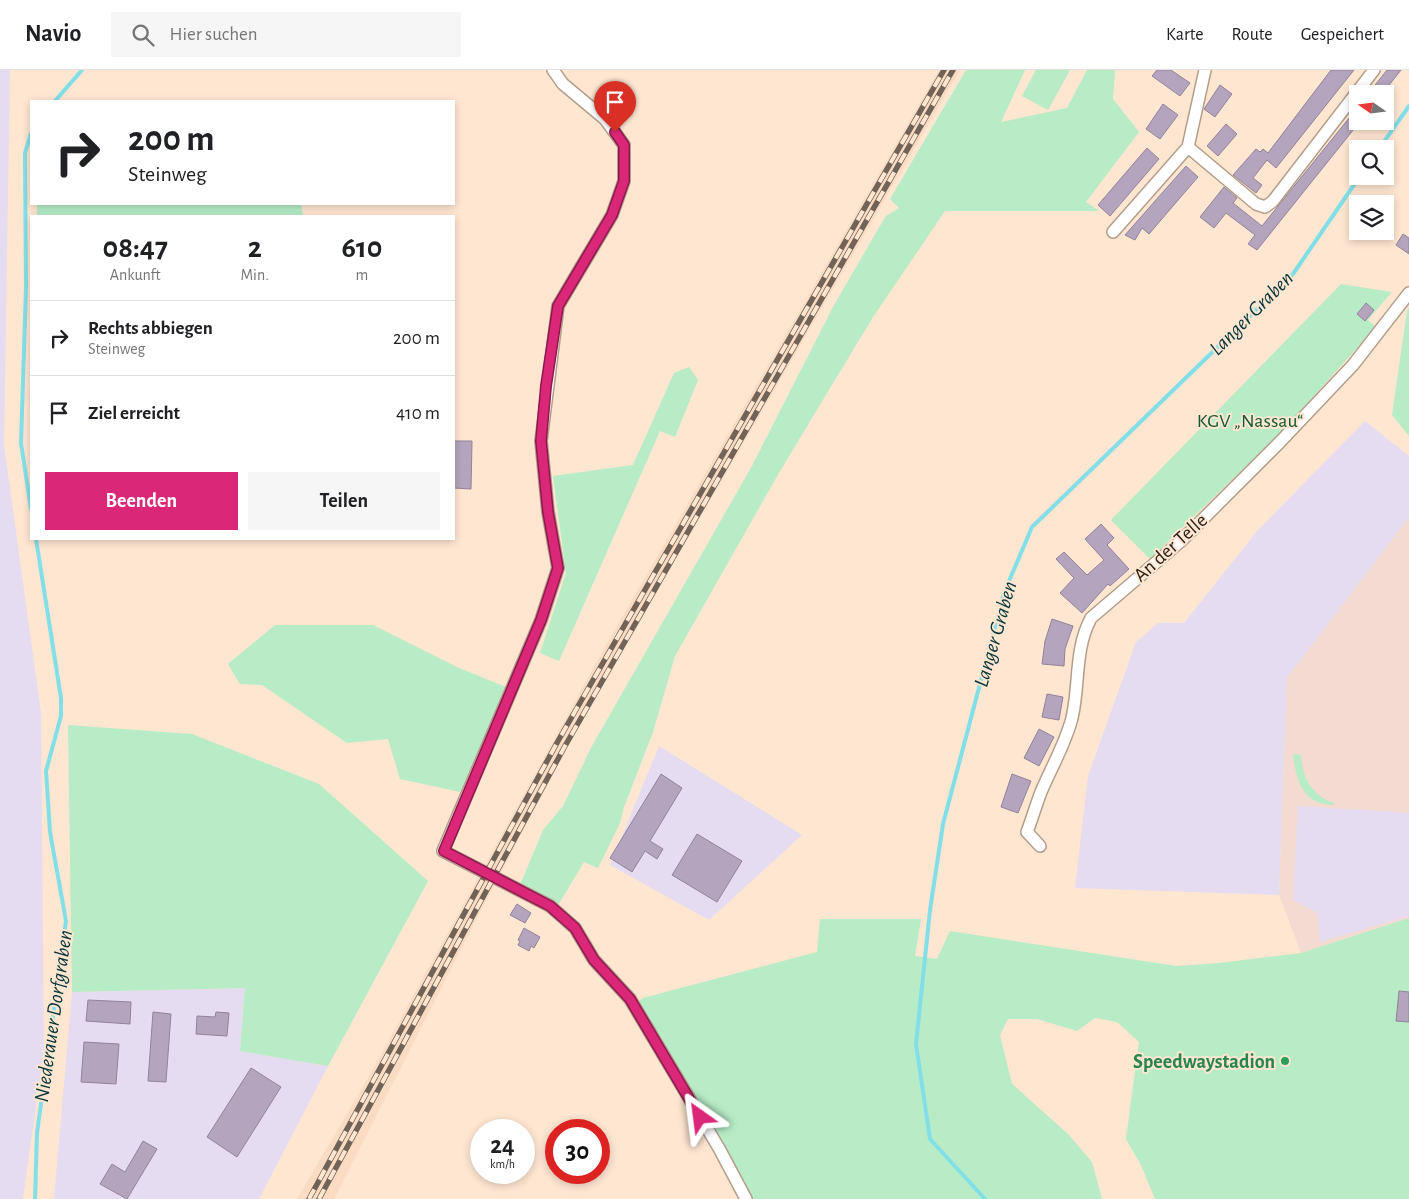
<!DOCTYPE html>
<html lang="de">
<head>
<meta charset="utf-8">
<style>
	body { margin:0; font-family:"Alegreya Sans",sans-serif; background:#f6f6f6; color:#202124; height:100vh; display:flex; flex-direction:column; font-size:19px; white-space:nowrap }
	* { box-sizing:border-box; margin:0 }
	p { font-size:16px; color:#757577 }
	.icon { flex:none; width:28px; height:28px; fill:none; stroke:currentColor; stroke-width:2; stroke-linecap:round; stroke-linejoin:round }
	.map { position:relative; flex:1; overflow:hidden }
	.panel { position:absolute; left:30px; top:145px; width:425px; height:325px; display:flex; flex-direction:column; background:#fff; border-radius:0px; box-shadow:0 2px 8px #0003 }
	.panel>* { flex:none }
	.guide { position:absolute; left:30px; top:30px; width:425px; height:105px; border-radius:0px; box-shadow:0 2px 8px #0003; background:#fff; color:#202124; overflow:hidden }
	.needle { width:32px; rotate:284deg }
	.controls { position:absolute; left:1349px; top:15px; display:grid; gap:10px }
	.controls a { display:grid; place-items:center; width:45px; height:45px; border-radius:0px; background:#fff; box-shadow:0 2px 8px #0003; font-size:25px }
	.speed { position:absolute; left:470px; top:1049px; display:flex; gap:10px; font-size:25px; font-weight:700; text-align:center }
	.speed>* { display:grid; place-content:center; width:65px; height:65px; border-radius:50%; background:#fff; box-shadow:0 2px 8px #0003; line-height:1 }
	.speed small { font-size:12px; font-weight:400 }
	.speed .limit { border:8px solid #d22; background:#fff; color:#111 }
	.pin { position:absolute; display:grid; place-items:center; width:42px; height:42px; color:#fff; margin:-51px -21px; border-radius:50% 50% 50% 0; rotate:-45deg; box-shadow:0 0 5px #0007 }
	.pin .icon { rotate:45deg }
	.me { position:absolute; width:55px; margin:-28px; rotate:329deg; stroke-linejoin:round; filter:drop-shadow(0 0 4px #0008) }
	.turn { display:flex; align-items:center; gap:18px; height:105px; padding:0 15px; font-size:22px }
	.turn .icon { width:65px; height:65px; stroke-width:2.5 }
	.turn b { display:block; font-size:35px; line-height:42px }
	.eta { display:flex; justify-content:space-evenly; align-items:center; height:85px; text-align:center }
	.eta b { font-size:30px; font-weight:700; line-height:35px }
	.action { display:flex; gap:10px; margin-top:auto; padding:10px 15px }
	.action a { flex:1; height:58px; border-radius:0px; background:#db2777; color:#fff; font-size:20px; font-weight:700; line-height:58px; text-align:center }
	.action a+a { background:#f6f6f6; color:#202124 }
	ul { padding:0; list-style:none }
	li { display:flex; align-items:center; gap:15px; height:75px; padding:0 15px; border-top:1px solid #e0e0e0 }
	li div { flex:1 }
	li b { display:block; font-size:19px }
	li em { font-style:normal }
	header { display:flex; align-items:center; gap:30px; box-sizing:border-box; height:70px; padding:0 25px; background:#fff; border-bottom:1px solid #e0e0e0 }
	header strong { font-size:24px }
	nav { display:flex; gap:28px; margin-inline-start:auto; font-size:18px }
	.search { width:350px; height:45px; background:#f6f6f6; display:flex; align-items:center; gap:12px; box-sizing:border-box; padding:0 18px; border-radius:0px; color:#757577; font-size:19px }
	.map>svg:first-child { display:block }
	.commercial { fill:#f3dbd1 }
	.industrial { fill:#e5dcf1 }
	.built { fill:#fbdcc2 }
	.green { fill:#b7ecc6 }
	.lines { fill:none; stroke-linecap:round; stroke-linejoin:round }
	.stream { stroke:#83dfe7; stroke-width:4 }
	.building { fill:#b4a4bd; stroke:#92839a }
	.minor-casing { stroke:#b49d89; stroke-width:14 }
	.minor { stroke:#fff; stroke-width:11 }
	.rail-casing { stroke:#716357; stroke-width:5.5 }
	.rail { stroke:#fee6d1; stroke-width:4; stroke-dasharray:11; stroke-linecap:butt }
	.route-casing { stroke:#8e194d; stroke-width:12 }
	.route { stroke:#db2777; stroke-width:9 }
	.leisure-dot { fill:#2e9e5b; stroke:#fee6d1; stroke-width:2 }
	.labels { text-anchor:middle; stroke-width:4; stroke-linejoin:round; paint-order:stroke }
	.park-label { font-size:20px; fill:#125931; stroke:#fee6d1 }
	.street-label { font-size:20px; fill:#2a211a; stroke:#fee6d1 }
	.leisure-label { font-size:20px; font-weight:bold; fill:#27864d; stroke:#fee6d1; text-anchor:end }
	.water-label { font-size:21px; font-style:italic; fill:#073539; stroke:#fee6d1 }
</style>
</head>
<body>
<header>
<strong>Navio</strong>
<div class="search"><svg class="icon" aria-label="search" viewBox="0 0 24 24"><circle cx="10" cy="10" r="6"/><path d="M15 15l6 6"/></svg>Hier suchen</div>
<nav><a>Karte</a><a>Route</a><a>Gespeichert</a></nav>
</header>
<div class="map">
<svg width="1409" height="1129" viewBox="0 0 1409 1129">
	<rect width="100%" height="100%" fill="#fee6d1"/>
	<!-- commercial -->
	<path class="commercial" d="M 1409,447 L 1409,848 L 1301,883 L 1279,825 L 1287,608 Z"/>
	<!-- industrial -->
	<path class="industrial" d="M 0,0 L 10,0 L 4,375 L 41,643 L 44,978 L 23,1129 L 0,1129 Z
		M 1365,351 L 1409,386 L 1409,447 L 1287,608 L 1279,825 L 1075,818 L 1088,706 L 1136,572 L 1158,553 L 1184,553 L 1258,460 Z
		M 659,676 L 802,765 L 709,850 L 610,795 Z
		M 1298,736 L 1409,743 L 1409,846 L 1320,872 L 1317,843 L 1293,830 Z
		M 245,918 L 240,981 L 328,996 L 259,1129 L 54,1129 L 72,922 Z"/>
	<!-- built -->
	<path class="built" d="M 939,0 L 960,0 L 574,665 L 481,840 L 334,1129 L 297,1129 L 368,1008 L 606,575 Z"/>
	<!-- green -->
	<path class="green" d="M 966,0 L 1025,0 L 1001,52 L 1067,38 L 1087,0 L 1115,0 L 1113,29 L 1139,62 L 1086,132 L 1099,141 L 945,141 L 873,247 L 780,401 L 675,586 L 653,662 L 624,737 L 620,753 L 598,798 L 584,792 L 555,840 L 518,820 L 543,760 L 563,736 L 592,676 L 752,396 L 834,235 L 880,156 L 886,146 L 899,138 L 890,129 Z
		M 1036,0 L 1070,0 L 1048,40 L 1022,26 Z
		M 37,134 L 301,134 L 303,146 L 37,146 Z
		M 1341,214 L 1392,222 L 1368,250 L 1376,257 L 1284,359 L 1150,489 L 1111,450 Z
		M 1409,237 L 1409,366 L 1392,345 L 1407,241 Z
		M 689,297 L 698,310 L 675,367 L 660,361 L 559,591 L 540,583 L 566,503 L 553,406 L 633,395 L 674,303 Z
		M 275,555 L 373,555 L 459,598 L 506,617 L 460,722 L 400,709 L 388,669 L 347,673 L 262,615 L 240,614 L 228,594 Z
		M 68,655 L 192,664 L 319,714 L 428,811 L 328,996 L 240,981 L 245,918 L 72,922 Z
		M 1293,684 L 1301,685 C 1302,707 1312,726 1334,733 L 1334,735 C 1303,735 1296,711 1293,684 Z
		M 1409,848 L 1409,1129 L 1155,1129 L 1141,1095 L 1126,1069 L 1139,972 L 1117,952 L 1095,948 L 1077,961 L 1037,949 L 1008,949 L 1000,965 L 1012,1014 L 1069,1065 L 1092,1092 L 1102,1129 L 752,1129 L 725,1078 L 639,931 L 643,928 L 817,882 L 820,849 L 921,849 L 915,886 L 937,889 L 950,861 L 1176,896 L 1219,893 L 1301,883 Z"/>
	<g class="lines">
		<!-- stream -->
		<path class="stream" d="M 55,31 L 82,0
			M 31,63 L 25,83 L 26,217 L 21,373 L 31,439
			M 1379,79 L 1409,36
			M 35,1129 L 37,1063 L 66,851 L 50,762 L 46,701 L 61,646 L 61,628 L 36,469
			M 985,1129 L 930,1069 L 916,974 L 930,840 L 943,754 L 1004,523 L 1032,457 L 1293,204 L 1360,106"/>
	</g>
	<!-- building -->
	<path class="building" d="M 1157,0 L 1171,0 L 1190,13 L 1180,26 L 1152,6 Z
		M 1331,0 L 1354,0 L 1276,98 L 1267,90 L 1253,108 L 1262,115 L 1256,123 L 1233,105 L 1256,79 L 1260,82 L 1263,79 L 1268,83 Z
		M 1387,0 L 1401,0 L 1382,24 L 1368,24 Z
		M 1220,15 L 1232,24 L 1215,47 L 1204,39 Z
		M 1163,34 L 1178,45 L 1160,69 L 1146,59 Z
		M 1358,37 L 1358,54 L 1257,180 L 1248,174 L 1255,165 L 1226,143 L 1214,158 L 1200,147 L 1224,117 L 1237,128 L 1233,133 L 1262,156 Z
		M 1226,54 L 1237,64 L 1218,86 L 1207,76 Z
		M 1147,78 L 1159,89 L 1110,146 L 1098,135 Z
		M 1186,96 L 1198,107 L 1179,129 L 1149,164 L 1142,158 L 1135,170 L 1125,165 Z
		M 1403,164 L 1409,168 L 1409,184 L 1396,175 Z
		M 1366,233 L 1374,240 L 1365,251 L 1357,244 Z
		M 454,371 L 472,371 L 471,419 L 454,418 Z
		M 1101,454 L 1114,468 L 1107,475 L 1129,499 L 1110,516 L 1108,514 L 1082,543 L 1060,523 L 1074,508 L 1056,489 L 1064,482 L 1087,505 L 1104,490 L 1085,469 Z
		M 1052,549 L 1073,556 L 1065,579 L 1064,596 L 1042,594 L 1045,571 Z
		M 1047,624 L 1063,627 L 1059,650 L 1042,647 Z
		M 1039,659 L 1054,667 L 1039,696 L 1024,688 Z
		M 661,704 L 682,718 L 650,771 L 663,779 L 657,789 L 645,781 L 632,802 L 610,788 Z
		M 1012,704 L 1031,711 L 1018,743 L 1001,737 Z
		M 697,764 L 742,791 L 717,832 L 672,805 Z
		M 517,834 L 531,843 L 525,853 L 510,845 Z
		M 524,858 L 540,867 L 534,878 L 531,876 L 529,881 L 518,875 L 520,871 L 518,870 Z
		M 1399,921 L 1409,922 L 1409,952 L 1396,951 Z
		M 88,930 L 131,932 L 130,954 L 86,951 Z
		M 153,942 L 171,944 L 166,1012 L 148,1011 Z
		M 216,942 L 229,943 L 227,966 L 196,964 L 197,946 L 215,947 Z
		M 84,972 L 119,974 L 116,1014 L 81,1012 Z
		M 251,998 L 281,1017 L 237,1087 L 207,1067 Z
		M 143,1071 L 157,1079 L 127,1129 L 100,1114 L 112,1094 L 125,1102 Z"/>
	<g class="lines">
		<defs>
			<path id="minor" d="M 553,0 L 563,14 L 605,49 L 624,75 L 624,111 L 612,145 L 558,236 L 541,371 L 548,442 L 558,498 L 541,550 L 443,781 L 550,836 L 575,858 L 594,890 L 630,929 L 720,1080 L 746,1129
				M 1205,0 L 1188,77 L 1256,134 L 1265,137 L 1273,131 L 1374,0
				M 1113,162 L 1188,77
				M 1040,776 L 1027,762 C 1032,749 1036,735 1041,722 C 1051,698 1065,675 1072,648 C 1080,614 1074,580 1091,548 L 1181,471 L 1280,372 L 1353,295 L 1409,223"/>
		</defs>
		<!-- minor casing -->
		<use href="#minor" class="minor-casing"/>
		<!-- minor -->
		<use href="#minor" class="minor"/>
		<defs>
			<path id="rail" d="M 309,1129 L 558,671 L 944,0
				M 319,1129 L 565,676 L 953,0"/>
		</defs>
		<!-- rail casing -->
		<use href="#rail" class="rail-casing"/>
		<!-- rail -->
		<use href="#rail" class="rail"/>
	</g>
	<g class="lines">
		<defs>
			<path id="route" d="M 615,62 L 624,75 L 624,111 L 612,145 L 558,236 L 546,316 L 541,371 L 548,442 L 558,498 L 541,550 L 444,781 L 550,836 L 575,858 L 594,890 L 630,929 L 700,1047"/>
		</defs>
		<!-- route casing -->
		<use href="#route" class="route-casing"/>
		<!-- route -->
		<use href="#route" class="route"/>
	</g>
	<!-- markers -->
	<circle class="leisure-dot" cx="1285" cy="991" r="5"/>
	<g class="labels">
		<!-- park labels -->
		<g class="park-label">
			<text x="1250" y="357">KGV „Nassau“</text>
		</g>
		<!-- street labels -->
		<g class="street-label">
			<text transform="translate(1170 477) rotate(-42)" y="7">An der Telle</text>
		</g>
		<!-- leisure labels -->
		<g class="leisure-label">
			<text x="1275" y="998">Speedwaystadion</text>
		</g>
		<!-- water labels -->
		<g class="water-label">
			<text transform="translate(1251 243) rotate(-45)" y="7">Langer Graben</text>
			<text transform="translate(995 564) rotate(-74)" y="7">Langer Graben</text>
			<text transform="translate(53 946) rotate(-82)" y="7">Niederauer Dorfgraben</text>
		</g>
	</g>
</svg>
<div class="controls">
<a><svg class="needle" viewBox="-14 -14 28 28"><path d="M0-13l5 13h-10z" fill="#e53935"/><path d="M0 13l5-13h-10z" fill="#757577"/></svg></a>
<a><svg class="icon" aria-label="search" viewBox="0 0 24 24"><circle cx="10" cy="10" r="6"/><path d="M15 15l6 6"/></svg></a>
<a><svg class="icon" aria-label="layers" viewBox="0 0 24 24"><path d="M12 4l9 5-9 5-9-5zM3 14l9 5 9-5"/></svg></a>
</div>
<div class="speed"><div>24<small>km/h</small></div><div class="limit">30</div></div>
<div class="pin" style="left:615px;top:62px;background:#d93025"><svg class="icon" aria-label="arrive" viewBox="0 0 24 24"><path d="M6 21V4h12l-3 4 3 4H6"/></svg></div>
<svg class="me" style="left:700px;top:1047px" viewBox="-20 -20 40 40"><path d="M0-17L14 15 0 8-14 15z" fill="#db2777" stroke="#fff" stroke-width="4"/></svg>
<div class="guide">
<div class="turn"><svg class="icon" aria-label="right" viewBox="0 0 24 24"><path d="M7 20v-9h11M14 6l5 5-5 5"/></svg><div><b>200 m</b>Steinweg</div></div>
</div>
<section class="panel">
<div class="eta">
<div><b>08:47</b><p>Ankunft</p></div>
<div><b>2</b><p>Min.</p></div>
<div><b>610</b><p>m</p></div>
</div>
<ul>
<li><svg class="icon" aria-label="right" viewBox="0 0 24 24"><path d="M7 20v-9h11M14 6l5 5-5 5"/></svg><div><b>Rechts abbiegen</b><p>Steinweg</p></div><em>200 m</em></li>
<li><svg class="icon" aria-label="arrive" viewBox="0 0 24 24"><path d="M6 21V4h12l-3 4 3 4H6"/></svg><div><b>Ziel erreicht</b></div><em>410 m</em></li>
</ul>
<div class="action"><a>Beenden</a><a>Teilen</a></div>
</section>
</div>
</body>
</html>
